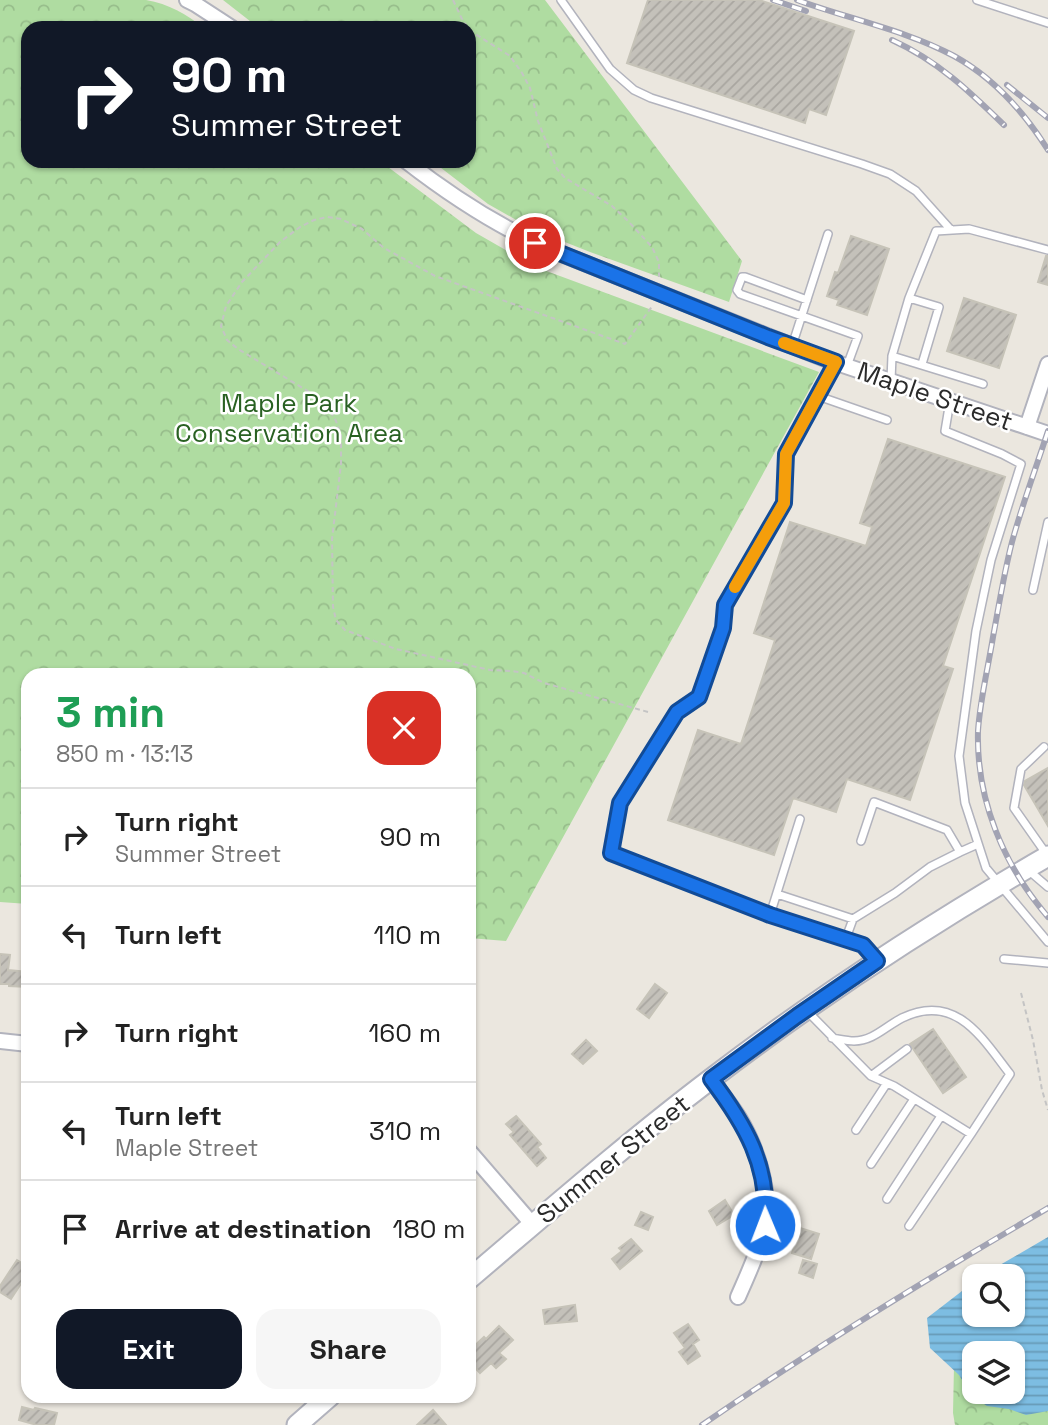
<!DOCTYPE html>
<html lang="en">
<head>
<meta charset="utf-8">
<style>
	body { margin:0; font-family:"Space Grotesk",sans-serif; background:#f6f6f6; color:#222; height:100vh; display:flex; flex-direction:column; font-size:26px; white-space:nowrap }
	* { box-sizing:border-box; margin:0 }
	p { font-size:23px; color:#767676 }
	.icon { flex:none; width:38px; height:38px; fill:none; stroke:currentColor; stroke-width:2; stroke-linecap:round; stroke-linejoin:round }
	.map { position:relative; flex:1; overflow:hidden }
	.drawer { position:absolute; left:21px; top:668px; width:455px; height:735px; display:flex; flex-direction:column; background:#fff; border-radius:21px; box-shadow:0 2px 5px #0004 }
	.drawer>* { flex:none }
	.banner { position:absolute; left:21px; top:21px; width:455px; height:147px; border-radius:21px; box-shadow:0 2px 5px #0004; background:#111827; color:#fff; overflow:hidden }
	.buttons { position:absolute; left:962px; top:1264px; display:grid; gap:14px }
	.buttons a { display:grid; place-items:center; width:63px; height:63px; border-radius:14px; background:#fff; box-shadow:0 2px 5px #0004; font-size:35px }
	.pin { position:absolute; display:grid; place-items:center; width:60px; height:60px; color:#fff; margin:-30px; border:4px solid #fff; border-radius:50%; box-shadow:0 2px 7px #0007 }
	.me { position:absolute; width:77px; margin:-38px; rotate:359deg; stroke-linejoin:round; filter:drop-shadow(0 0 5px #0008) }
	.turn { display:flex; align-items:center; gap:24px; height:147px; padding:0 35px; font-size:32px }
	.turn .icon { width:91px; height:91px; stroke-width:2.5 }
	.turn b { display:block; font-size:49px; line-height:60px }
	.round { display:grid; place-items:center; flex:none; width:74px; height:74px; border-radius:21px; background:#f6f6f6 }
	.head { display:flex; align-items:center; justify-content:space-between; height:119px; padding:0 35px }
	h1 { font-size:42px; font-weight:700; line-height:52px; color:#1e9e55 }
	.button { display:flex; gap:14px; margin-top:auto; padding:14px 35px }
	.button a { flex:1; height:80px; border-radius:21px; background:#111827; color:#fff; font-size:28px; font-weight:700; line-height:80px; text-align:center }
	.button a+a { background:#f6f6f6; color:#222 }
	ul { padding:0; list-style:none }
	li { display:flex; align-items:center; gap:21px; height:98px; padding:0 35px; border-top:2px solid #e0e0e0 }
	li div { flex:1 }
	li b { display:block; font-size:26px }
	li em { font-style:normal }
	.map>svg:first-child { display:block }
	.forest { fill:url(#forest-crowns) }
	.water { fill:url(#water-rules); fill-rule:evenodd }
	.building { fill:url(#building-hatch); stroke:#c6c3b8; stroke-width:2 }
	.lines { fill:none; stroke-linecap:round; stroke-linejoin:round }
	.lane-casing { stroke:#b2b3bd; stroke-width:10 }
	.street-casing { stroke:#b2b3bd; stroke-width:18 }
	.secondary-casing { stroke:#b2b3bd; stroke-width:23 }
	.path { stroke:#c4c4c4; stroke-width:2; stroke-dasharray:5 3.5; stroke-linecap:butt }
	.lane { stroke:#fff; stroke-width:7 }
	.street { stroke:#fff; stroke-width:14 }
	.secondary { stroke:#fff; stroke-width:19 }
	.rail-casing { stroke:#a2a3b3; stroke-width:6 }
	.rail { stroke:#fff; stroke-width:3.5; stroke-dasharray:10; stroke-linecap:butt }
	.route-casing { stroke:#114b97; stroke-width:18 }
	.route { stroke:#1a73e8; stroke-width:12 }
	.slow { stroke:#f59e0b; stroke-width:12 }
	.labels { text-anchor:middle; stroke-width:5; stroke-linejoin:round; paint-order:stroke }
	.street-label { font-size:26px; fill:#2b2b2b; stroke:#fff }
	.park-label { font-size:26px; fill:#296122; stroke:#fff }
</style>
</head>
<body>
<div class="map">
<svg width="1048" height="1425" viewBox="0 0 1048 1425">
	<defs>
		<pattern id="forest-crowns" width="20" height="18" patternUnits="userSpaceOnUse" patternTransform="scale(1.75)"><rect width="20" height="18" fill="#afdca1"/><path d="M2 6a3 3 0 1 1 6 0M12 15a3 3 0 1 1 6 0" fill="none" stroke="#97bd8b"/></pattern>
		<pattern id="water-rules" width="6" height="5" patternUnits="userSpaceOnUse" patternTransform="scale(1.75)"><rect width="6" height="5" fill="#7dbde2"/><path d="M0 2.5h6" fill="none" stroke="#679ab7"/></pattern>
		<pattern id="building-hatch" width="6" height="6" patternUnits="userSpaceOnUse" patternTransform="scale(1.75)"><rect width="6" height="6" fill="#c4c1ba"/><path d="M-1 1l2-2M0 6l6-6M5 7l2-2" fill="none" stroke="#a9a6a0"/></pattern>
	</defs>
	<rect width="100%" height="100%" fill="#ebe7df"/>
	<!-- forest -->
	<path class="forest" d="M 0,0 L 146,0 C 169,4 186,14 204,28 L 28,28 L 28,161 L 380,161 L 476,233 L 516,256 L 541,269 L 819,372 L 506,941 L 469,938 L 469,676 L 28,676 L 28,904 L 0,902 Z
		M 223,0 L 545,0 L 742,261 L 729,302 L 590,252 L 532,229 L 488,204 L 432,161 L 469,161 L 469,28 L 259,28 Z
		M 1048,1315 L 1048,1425 L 955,1425 L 953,1413 L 954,1366 L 975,1391 L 1013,1391 L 1013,1353 Z"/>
	<!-- water -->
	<path class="water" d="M 1048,1237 L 1048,1411 L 1026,1415 L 1009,1409 L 987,1406 L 971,1395 L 959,1375 L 930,1348 L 927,1318 L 975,1281 L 975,1314 L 1013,1314 L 1013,1276 L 981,1276 ZM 975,1353 L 1013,1353 L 1013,1391 L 975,1391 Z"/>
	<!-- building -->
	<path class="building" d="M 648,0 L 759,0 L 854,31 L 826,115 L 809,109 L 805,123 L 627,63 Z
		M 851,236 L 889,249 L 867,315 L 837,305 L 839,300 L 827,296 L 835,272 L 838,273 Z
		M 1046,256 L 1048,256 L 1048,285 L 1038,282 Z
		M 964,298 L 1016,315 L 999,368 L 947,351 Z
		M 888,439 L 1005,477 L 943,666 L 953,669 L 910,800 L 847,779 L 836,812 L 793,798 L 774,855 L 668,820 L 698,730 L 741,744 L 775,640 L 754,633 L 790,522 L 866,546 L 872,527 L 860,523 Z
		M 1048,768 L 1048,826 L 1024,785 L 1025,781 Z
		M 0,954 L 10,955 L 8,970 L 28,972 L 28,987 L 9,986 L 9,984 L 0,984 Z
		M 655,984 L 667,993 L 649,1018 L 637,1009 Z
		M 933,1029 L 966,1077 L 943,1093 L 910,1044 Z
		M 586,1040 L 597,1051 L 583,1064 L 572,1054 Z
		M 516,1116 L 541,1144 L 537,1147 L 546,1158 L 537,1166 L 510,1135 L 514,1132 L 506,1124 Z
		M 725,1200 L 734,1215 L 717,1225 L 709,1211 Z
		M 641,1212 L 653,1217 L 648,1230 L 635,1225 Z
		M 800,1228 L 819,1234 L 811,1259 L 792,1253 Z
		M 631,1239 L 642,1251 L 620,1269 L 612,1259 L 622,1251 L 619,1248 Z
		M 17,1260 L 28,1267 L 28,1273 L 11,1299 L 0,1292 L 0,1286 Z
		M 803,1260 L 817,1264 L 813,1278 L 799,1273 Z
		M 575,1305 L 577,1321 L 545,1324 L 543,1310 Z
		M 688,1324 L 699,1340 L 693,1344 L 700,1356 L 688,1364 L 679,1352 L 685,1348 L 674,1333 Z
		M 499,1326 L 513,1340 L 499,1353 L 506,1359 L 496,1368 L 491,1363 L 480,1373 L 469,1361 L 469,1351 L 484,1337 L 486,1339 Z
		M 22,1407 L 34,1410 L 35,1408 L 57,1413 L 54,1425 L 37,1425 L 19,1420 Z
		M 433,1410 L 446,1425 L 417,1425 Z"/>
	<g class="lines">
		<defs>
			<path id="lane" d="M 561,0 L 610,69 L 634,90 L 651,98 L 862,164 L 890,174 L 916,191 L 951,230
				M 977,0 L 1048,23
				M 909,298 L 939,307 L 922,364
				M 807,300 L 745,277 L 742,277 L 737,290 L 740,294 L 858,336 L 847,366
				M 792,346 L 828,234
				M 892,356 L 983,384
				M 836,363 L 786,454 L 784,503 L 725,605 L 723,628 L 699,697 L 677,712 L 620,803 L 612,853 L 770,915 L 863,945 L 876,959
				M 891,380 L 892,356 L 909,298 L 936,231 L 969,229 L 1048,250
				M 818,396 L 887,420
				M 950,401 L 945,431 L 1002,454 L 1021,464 L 991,560 L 976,631 L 959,756 L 965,803 L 986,868 L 1048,942
				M 1033,590 L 1048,522
				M 1044,747 L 1021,769 L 1014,808 L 1047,855
				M 861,841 L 874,802 L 947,830 L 960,852 L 978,844
				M 1027,869 L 1048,887
				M 777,894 L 853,919
				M 770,915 L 800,819
				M 846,938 L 853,919 L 895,893 L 930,867 L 960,852
				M 1004,959 L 1048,963
				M 806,1010 L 871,1076 L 894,1086 L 971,1134 L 1010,1074 C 982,1038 956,992 902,1018 C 886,1026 873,1041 854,1041 C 847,1041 839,1039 832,1038
				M 871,1076 L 907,1049
				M 856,1130 L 887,1083
				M 871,1164 L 914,1099
				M 887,1199 L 941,1116
				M 909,1226 L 971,1134"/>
			<path id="street" d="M 187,0 L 195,4 L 232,28
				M 406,161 C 451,196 497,226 549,249 L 825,359 L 1048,434
				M 1027,427 L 1048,364
				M 0,1041 L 28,1044
				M 711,1079 C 720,1092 731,1105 739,1118 C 757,1148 771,1191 764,1226 C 759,1251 748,1274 738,1297
				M 469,1151 L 533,1225"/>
			<path id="secondary" d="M 469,1279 C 549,1211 628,1142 711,1079 C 818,997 932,923 1048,856
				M 297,1425 L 330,1396"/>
		</defs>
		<!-- lane casing -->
		<use href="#lane" class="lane-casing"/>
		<!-- street casing -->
		<use href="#street" class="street-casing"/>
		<!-- secondary casing -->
		<use href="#secondary" class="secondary-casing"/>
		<!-- path -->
		<path class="path" d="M 453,0 L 462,19 L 468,28
			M 469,30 L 510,56 L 522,73 L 530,88 L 538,121 L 557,169 L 565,178 L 612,206 L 628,221 L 652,247 L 659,262 L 659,277
			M 648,712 L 544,683 L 524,673 L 512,671 L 490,670 L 396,649 L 345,630 L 336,620 L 333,607 L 332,539 L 341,464 L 341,436 L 336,421 L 329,409 L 311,393 L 238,349 L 227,340 L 221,326 L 226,306 L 242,282 L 280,242 L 300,227 L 314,220 L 327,217 L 341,219 L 362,229 L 384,248 L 435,276 L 625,344 L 653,305
			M 1021,993 L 1033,1040 L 1042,1090 L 1048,1110"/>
		<!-- lane -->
		<use href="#lane" class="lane"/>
		<!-- street -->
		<use href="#street" class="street"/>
		<!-- secondary -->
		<use href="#secondary" class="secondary"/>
		<defs>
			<path id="rail" d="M 773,0 L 806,11
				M 797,0 C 849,19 905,30 954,56 C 994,78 1024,112 1048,150
				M 892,40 C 938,61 969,91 1004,125
				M 1007,85 L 1048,118
				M 1048,431 C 1036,468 1022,505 1012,542 C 1004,573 999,605 993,637 C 988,668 980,700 978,731 C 976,800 1004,866 1048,917
				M 702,1425 C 814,1348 930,1277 1048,1208"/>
		</defs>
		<!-- rail casing -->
		<use href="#rail" class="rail-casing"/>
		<!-- rail -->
		<use href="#rail" class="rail"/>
	</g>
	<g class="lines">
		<defs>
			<path id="route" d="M 535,243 L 768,337 L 836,362 L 786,454 L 784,503 L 725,605 L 723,628 L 699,697 L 677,712 L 620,803 L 611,853 L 770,915 L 863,945 L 877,961 L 797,1016 L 711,1079 C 745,1124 770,1166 765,1225"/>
		</defs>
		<!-- route casing -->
		<use href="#route" class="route-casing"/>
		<!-- route -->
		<use href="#route" class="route"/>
		<!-- slow -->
		<path class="slow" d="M 735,587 L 784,503 L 786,454 L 836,362 L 784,343"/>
	</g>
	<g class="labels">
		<!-- street labels -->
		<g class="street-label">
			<text transform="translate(935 396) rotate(19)" y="9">Maple Street</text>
			<text transform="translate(613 1159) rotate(-39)" y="9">Summer Street</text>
		</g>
		<!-- park labels -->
		<g class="park-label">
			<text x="289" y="412">Maple Park<tspan x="289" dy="30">Conservation Area</tspan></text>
		</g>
	</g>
</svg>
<div class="buttons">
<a><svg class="icon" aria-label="search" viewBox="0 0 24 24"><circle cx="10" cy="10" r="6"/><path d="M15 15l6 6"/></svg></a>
<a><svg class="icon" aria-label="layers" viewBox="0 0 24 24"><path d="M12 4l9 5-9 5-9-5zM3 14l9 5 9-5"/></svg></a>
</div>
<div class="pin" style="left:535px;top:243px;background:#d93025"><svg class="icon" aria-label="arrive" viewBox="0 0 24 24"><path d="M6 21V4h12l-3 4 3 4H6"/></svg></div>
<svg class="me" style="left:765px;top:1225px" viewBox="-20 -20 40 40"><circle r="17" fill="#1a73e8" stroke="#fff" stroke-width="3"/><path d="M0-11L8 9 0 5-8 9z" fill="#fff"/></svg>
<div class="banner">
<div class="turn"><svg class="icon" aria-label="right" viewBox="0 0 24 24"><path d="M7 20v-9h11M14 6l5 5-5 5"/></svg><div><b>90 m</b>Summer Street</div></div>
</div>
<section class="drawer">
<div class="head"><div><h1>3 min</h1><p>850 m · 13:13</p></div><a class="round" style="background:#d93025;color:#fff"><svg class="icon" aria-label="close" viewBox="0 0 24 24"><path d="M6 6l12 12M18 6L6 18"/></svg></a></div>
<ul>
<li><svg class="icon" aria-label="right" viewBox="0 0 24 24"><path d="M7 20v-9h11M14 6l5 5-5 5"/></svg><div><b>Turn right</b><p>Summer Street</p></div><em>90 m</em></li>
<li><svg class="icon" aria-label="left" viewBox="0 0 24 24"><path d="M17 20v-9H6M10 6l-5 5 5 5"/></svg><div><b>Turn left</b></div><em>110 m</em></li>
<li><svg class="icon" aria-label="right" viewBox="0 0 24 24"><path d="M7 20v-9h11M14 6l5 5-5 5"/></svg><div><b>Turn right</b></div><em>160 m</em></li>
<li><svg class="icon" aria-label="left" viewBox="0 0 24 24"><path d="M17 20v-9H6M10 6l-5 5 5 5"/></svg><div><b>Turn left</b><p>Maple Street</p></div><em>310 m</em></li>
<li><svg class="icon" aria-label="arrive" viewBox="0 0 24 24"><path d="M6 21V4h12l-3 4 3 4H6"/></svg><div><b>Arrive at destination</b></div><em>180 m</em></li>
</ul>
<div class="button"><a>Exit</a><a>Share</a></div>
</section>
</div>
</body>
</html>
